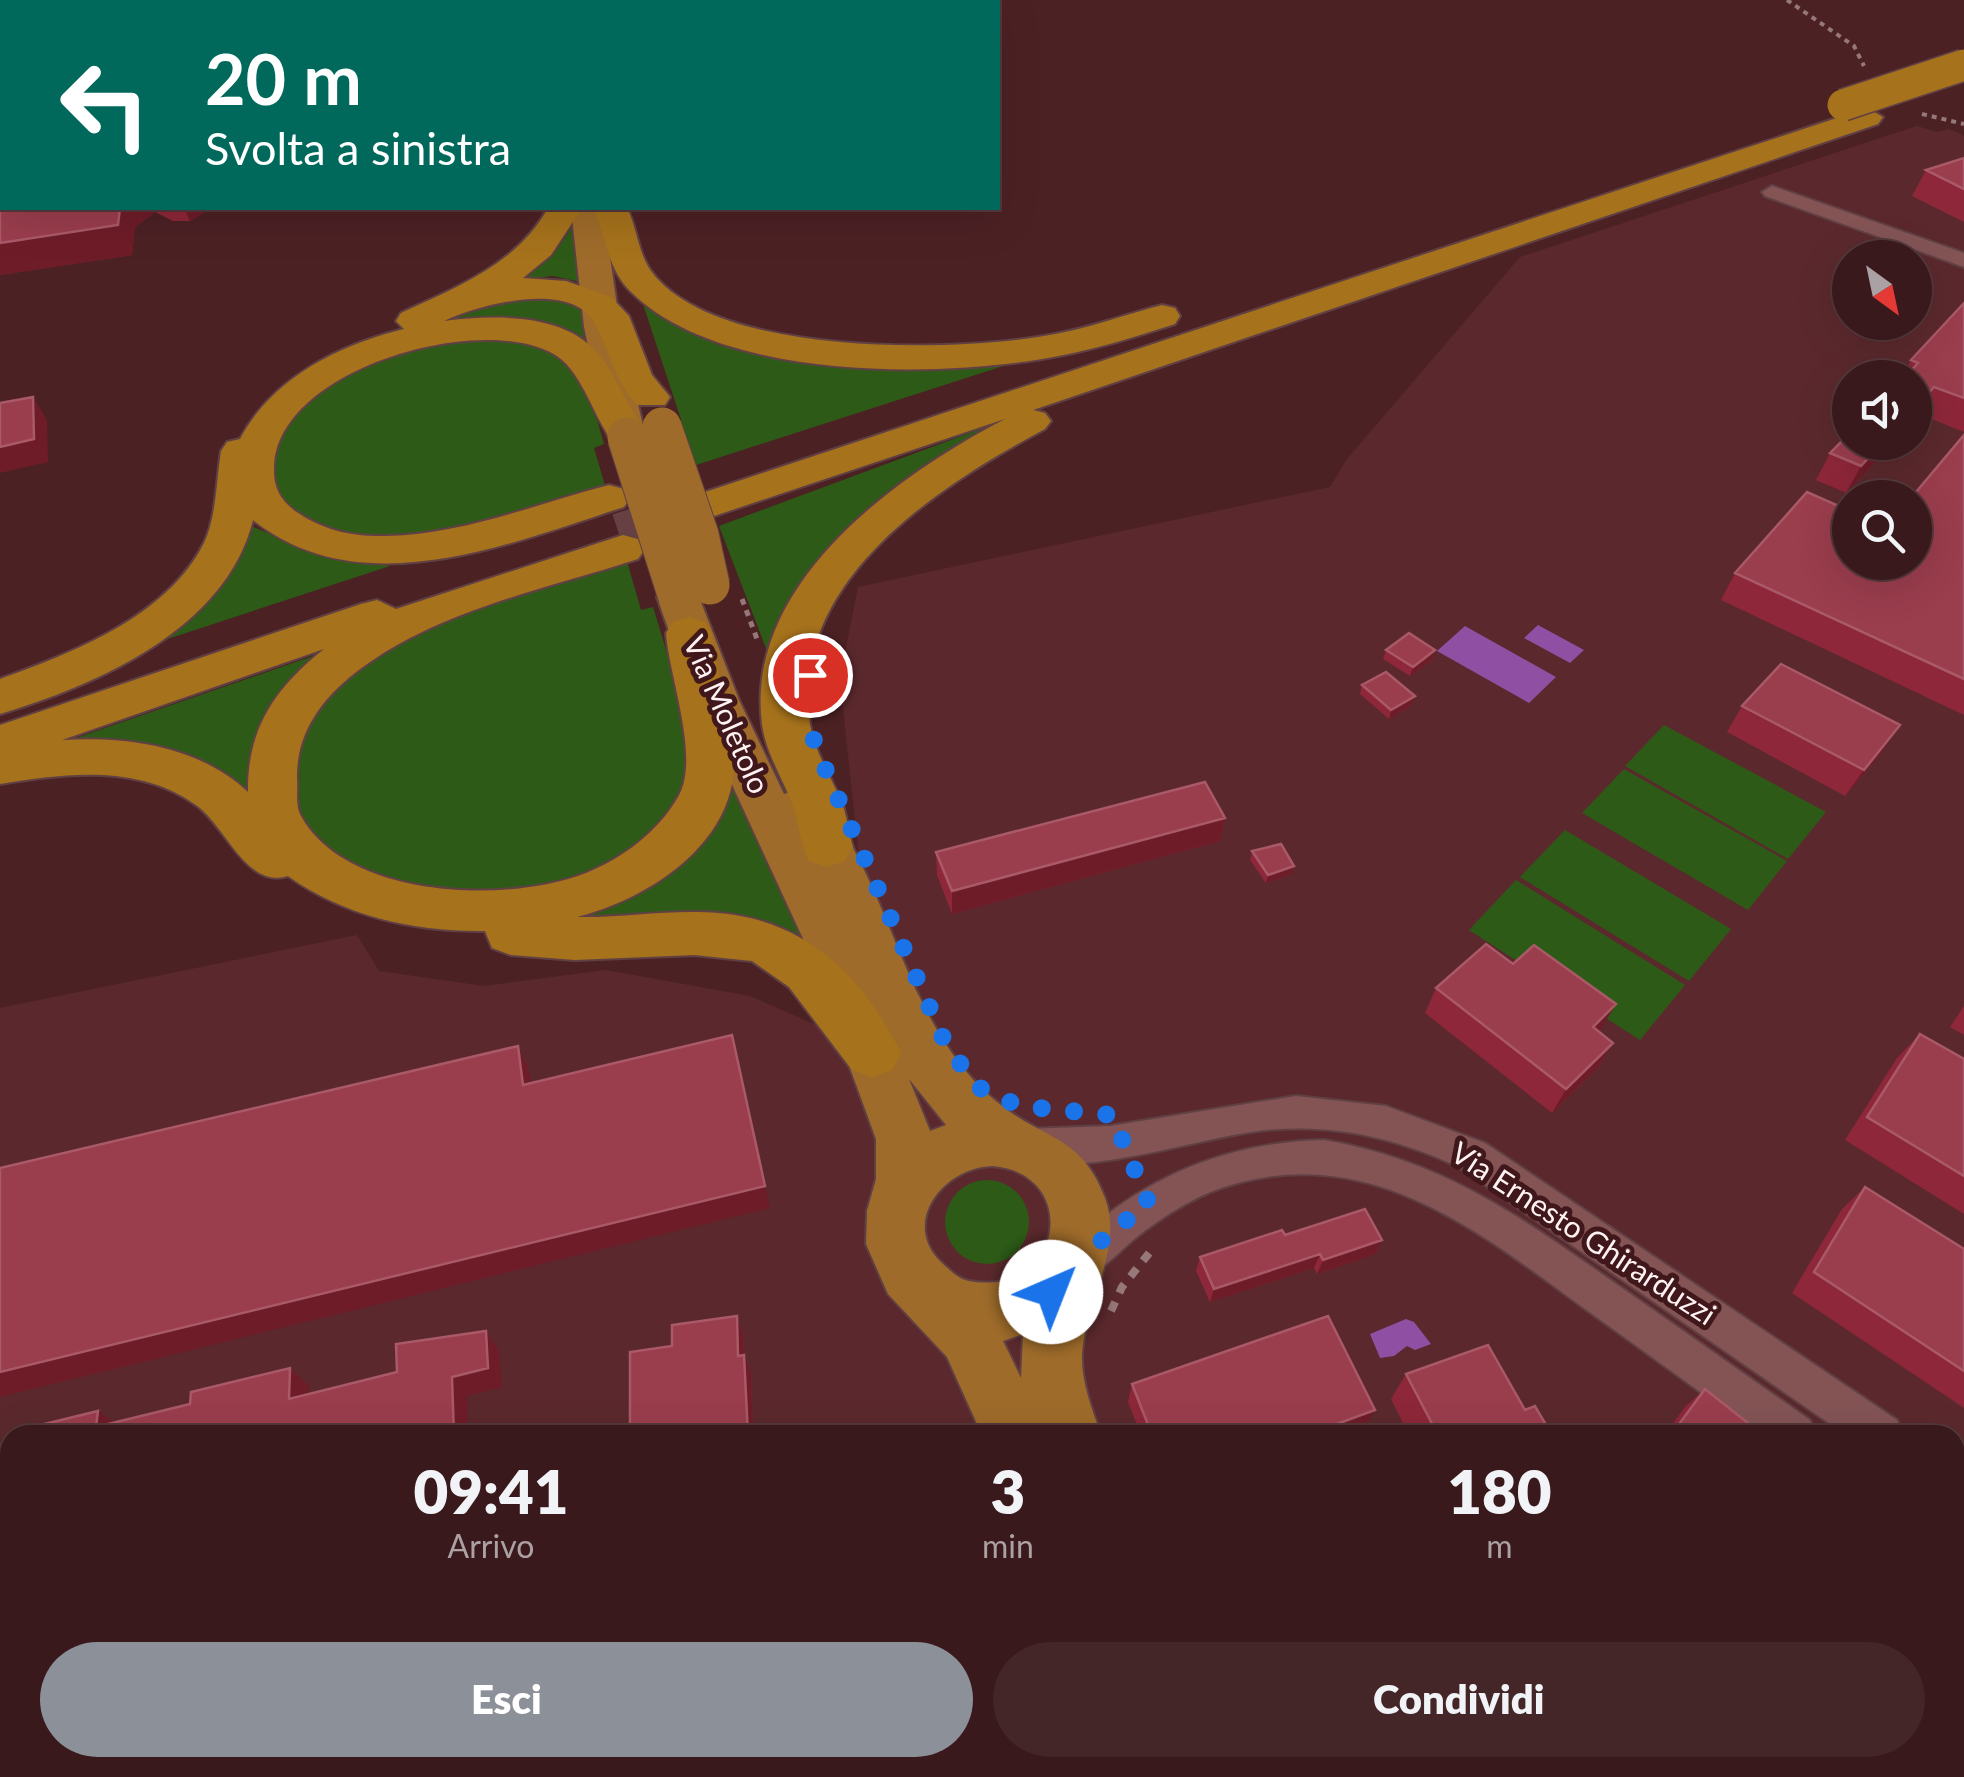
<!DOCTYPE html>
<html lang="it">
<head>
<meta charset="utf-8">
<style>
	body { margin:0; font-family:Lato,sans-serif; background:#442628; color:#f1f3f6; height:100vh; display:flex; flex-direction:column; font-size:38px; white-space:nowrap }
	* { box-sizing:border-box; margin:0 }
	p { font-size:32px; color:#aba0a3 }
	.icon { flex:none; width:55px; height:55px; fill:none; stroke:currentColor; stroke-width:2; stroke-linecap:round; stroke-linejoin:round }
	.map { position:relative; flex:1; overflow:hidden }
	.panel { position:absolute; left:0px; top:1425px; width:1965px; height:352px; display:flex; flex-direction:column; background:#39191b; border-radius:30px 30px 0 0; box-shadow:0 10px 40px #0002,0 0 0 2px #53383a }
	.panel>* { flex:none }
	.top-card { position:absolute; left:0px; top:0px; width:1000px; height:210px; box-shadow:0 10px 40px #0002,0 0 0 2px #53383a; background:#00695c; color:#fff; overflow:hidden }
	.needle { width:65px; rotate:147deg }
	.controls { position:absolute; left:1832px; top:240px; display:grid; gap:20px }
	.controls a { display:grid; place-items:center; width:100px; height:100px; border-radius:50%; background:#39191b; box-shadow:0 10px 40px #0002,0 0 0 2px #53383a; font-size:50px }
	.pin { position:absolute; display:grid; place-items:center; width:85px; height:85px; color:#fff; margin:-42px; border:5px solid #fff; border-radius:50%; box-shadow:0 2px 10px #0007 }
	.me { position:absolute; width:110px; margin:-55px; rotate:44deg; stroke-linejoin:round; filter:drop-shadow(0 0 8px #0008) }
	.turn { display:flex; align-items:center; gap:35px; height:210px; padding:0 40px; font-size:45px }
	.turn .icon { width:130px; height:130px; stroke-width:2.5 }
	.turn b { display:block; font-size:70px; line-height:85px }
	.eta { display:flex; justify-content:space-evenly; align-items:center; height:170px; text-align:center }
	.eta b { font-size:60px; font-weight:800; line-height:70px }
	.button { display:flex; gap:20px; margin-top:auto; padding:20px 40px }
	.button a { flex:1; height:115px; border-radius:60px; background:#8c9099; color:#fff; font-size:40px; font-weight:800; line-height:115px; text-align:center }
	.button a+a { background:#442628; color:#f1f3f6 }
	.map>svg:first-child { display:block }
	.built { fill:#5b292d; fill-rule:evenodd }
	.green { fill:#2d5b17 }
	.water { fill:#8f4fa3 }
	.lines { fill:none; stroke-linecap:round; stroke-linejoin:round }
	.trunk-tunnel { stroke:#674043; stroke-width:41; stroke-dasharray:41 20; stroke-linecap:butt }
	.minor-casing { stroke:#614044; stroke-width:4 }
	.secondary-casing { stroke:#614044; stroke-width:4 }
	.primary-casing { stroke:#614044; stroke-width:4 }
	.trunk-casing { stroke:#614044; stroke-width:4 }
	.path-far2 { stroke:#96787a; stroke-width:4; stroke-dasharray:5 5; stroke-linecap:butt }
	.path-far1 { stroke:#96787a; stroke-width:5; stroke-dasharray:6 6; stroke-linecap:butt }
	.path { stroke:#96787a; stroke-width:8; stroke-dasharray:10 10; stroke-linecap:butt }
	.minor { fill:#845455; fill-rule:evenodd }
	.secondary { fill:#845455; fill-rule:evenodd }
	.primary { fill:#9e6b2a; fill-rule:evenodd }
	.trunk { fill:#a6721c; fill-rule:evenodd }
	.primary-bridge-casing { stroke:#614044; stroke-width:41; stroke-linecap:butt }
	.trunk-bridge-casing { stroke:#614044; stroke-width:34; stroke-linecap:butt }
	.primary-bridge { stroke:#9e6b2a; stroke-width:39 }
	.trunk-bridge { stroke:#a6721c; stroke-width:31 }
	.wall { fill:#8d2739 }
	.shaded-wall { fill:#6e1c28 }
	.building { fill:#9a3d4d; stroke:#a95967; stroke-width:2.5 }
	.route { stroke:#1a73e8; stroke-width:18; stroke-dasharray:0 32.4 }
	.labels { text-anchor:middle; stroke-width:10; stroke-linejoin:round; paint-order:stroke }
	.street-label { font-size:30px; fill:#fef2f2; stroke:#40171a }
</style>
</head>
<body>
<div class="map">
<svg width="1964" height="1777" viewBox="0 0 1964 1777">
	<rect width="100%" height="100%" fill="#4c2124"/>
	<!-- built -->
	<path class="built" d="M 1917,126 L 1937,132 L 1949,129 L 1964,136 L 1964,1777 L 0,1777 L 0,1008 L 357,935 L 379,971 L 484,986 L 606,970 L 750,996 L 837,1034 L 860,868 L 840,678 L 858,587 L 1330,487 L 1347,459 L 1520,257 ZM 1850,258 L 1915,258 L 1915,322 L 1850,322 ZM 1850,378 L 1915,378 L 1915,442 L 1850,442 ZM 1850,498 L 1915,498 L 1915,562 L 1850,562 ZM 10,1435 L 1955,1435 L 1955,1768 L 10,1768 Z"/>
	<!-- green -->
	<path class="green" d="M 579,216 L 585,283 L 553,276 L 508,281 L 556,251 Z
		M 640,295 L 701,329 L 1022,360 L 696,465 Z
		M 501,296 L 563,299 L 587,309 L 596,347 L 427,323 Z
		M 453,335 L 547,345 L 586,380 L 604,444 L 594,448 L 606,489 L 529,514 L 389,542 L 303,524 L 268,484 L 282,421 L 352,369 Z
		M 1002,421 L 988,434 L 769,656 L 719,526 Z
		M 251,526 L 298,545 L 390,566 L 137,649 Z
		M 626,558 L 641,610 L 653,607 L 697,752 L 667,832 L 550,895 L 384,887 L 300,835 L 285,766 L 332,683 L 431,625 Z
		M 319,654 L 248,794 L 76,741 L 79,737 Z
		M 1664,725 L 1826,812 L 1788,859 L 1625,766 Z
		M 1624,769 L 1787,861 L 1748,910 L 1582,813 Z
		M 731,783 L 813,946 L 571,918 Z
		M 1565,830 L 1731,929 L 1689,981 L 1520,877 Z
		M 1516,880 L 1685,985 L 1640,1040 L 1469,930 Z
		M945 1222a42 42 0 1 1 84 0a42 42 0 1 1-84 0Z"/>
	<!-- water -->
	<path class="water" d="M 1538,625 L 1584,650 L 1570,663 L 1524,638 Z
		M 1465,626 L 1556,677 L 1529,703 L 1437,651 Z
		M 1406,1319 L 1414,1322 L 1431,1344 L 1415,1350 L 1407,1346 L 1394,1356 L 1380,1358 L 1370,1334 Z"/>
	<g class="lines">
		<!-- trunk-tunnel -->
		<path class="trunk-tunnel" d="M 619,534 L 703,506"/>
		<defs>
			<path id="minor" d="M 1,0 L 19,0 L 2,5 Z
				M 0,175 L 2,175 L 2,187 L 0,187 Z
				M 1772,186 L 1964,253 L 1964,267 L 1765,196 L 1762,192 Z
				M 1296,1096 L 1386,1106 L 1485,1143 L 1897,1420 L 1903,1435 L 1846,1435 L 1459,1167 C 1392,1136 1325,1121 1251,1132 C 1184,1142 1074,1180 1010,1157 L 1005,1145 L 1010,1133 L 1023,1129 L 1110,1126 Z
				M 1324,1140 C 1446,1161 1523,1219 1622,1288 C 1685,1332 1747,1376 1810,1420 L 1816,1435 L 1760,1435 C 1700,1392 1641,1349 1581,1306 C 1476,1229 1369,1144 1231,1185 C 1198,1194 1165,1215 1138,1236 C 1118,1252 1102,1272 1078,1281 L 1064,1276 L 1059,1263 C 1066,1246 1081,1236 1095,1224 C 1162,1169 1238,1142 1324,1140 Z
				M 1955,1464 L 1964,1467 L 1964,1512 L 1955,1509 Z
				M 1955,1528 L 1964,1532 L 1964,1578 L 1955,1574 Z"/>
			<path id="secondary" d="M 565,0 L 589,0 L 589,2 L 565,2 Z"/>
			<path id="primary" d="M 571,208 L 603,208 L 620,327 L 645,434 L 639,442 L 613,442 L 607,434 L 584,327 Z
				M 678,583 L 693,587 L 699,597 L 739,700 L 784,794 C 794,791 804,788 814,795 C 853,821 896,950 919,996 C 938,1036 965,1078 1001,1105 C 1046,1141 1081,1135 1105,1198 C 1124,1247 1085,1304 1082,1354 C 1081,1382 1092,1409 1101,1435 L 982,1435 L 947,1357 L 888,1294 L 866,1244 L 867,1211 L 876,1179 L 876,1139 L 842,1046 L 835,1008 L 693,700 L 657,597 L 663,587 ZM 909,1079 L 946,1125 L 930,1131 ZM 993,1166 C 1082,1174 1063,1298 969,1281 C 958,1279 951,1271 943,1264 C 899,1225 942,1167 993,1166 ZM 1023,1334 L 1021,1378 L 1003,1341 Z
				M 1102,1768 L 1237,1768 L 1241,1777 L 1106,1777 Z"/>
			<path id="trunk" d="M 1867,108 L 1883,117 L 1878,124 L 1033,410 L 1045,413 L 1051,421 L 1045,429 C 939,486 788,581 810,724 C 815,755 834,780 844,809 C 848,822 849,835 853,847 L 845,861 L 827,867 L 809,861 C 800,844 800,828 794,810 C 785,781 766,755 762,724 C 744,584 897,475 1005,419 L 711,517 L 696,513 L 690,504 L 696,495 Z
				M 548,208 L 582,208 L 551,255 L 523,278 L 566,281 L 611,297 L 629,316 L 652,375 L 670,397 L 665,405 L 637,405 C 612,377 612,355 595,324 C 572,279 478,305 444,321 C 494,315 566,312 600,356 C 618,379 628,407 645,431 L 639,439 L 625,443 L 611,439 C 592,414 581,368 552,353 C 478,313 278,369 274,466 C 273,486 279,499 295,511 C 324,531 353,537 388,536 C 465,534 536,504 609,485 L 624,489 L 630,498 L 624,507 C 509,544 360,606 253,520 C 226,629 97,685 0,714 L 0,679 C 72,653 167,617 204,543 C 217,515 216,481 221,451 L 227,442 L 240,439 C 272,378 339,345 404,329 L 396,321 L 401,313 C 457,287 517,264 548,208 Z
				M 593,208 L 627,208 C 637,227 638,253 651,271 C 714,357 950,352 1044,336 C 1085,330 1123,315 1162,305 L 1175,308 L 1180,316 L 1175,324 C 1131,338 1087,352 1042,359 C 927,378 718,379 630,291 C 607,268 606,236 593,208 Z
				M 623,535 L 638,539 L 645,549 L 638,559 C 549,588 448,608 370,662 C 329,690 296,727 297,778 C 298,790 295,806 301,816 C 347,899 507,904 586,873 C 623,858 658,832 678,797 C 701,759 669,677 666,633 L 673,622 L 689,617 L 705,622 L 712,633 C 716,676 734,718 734,761 C 735,844 648,899 577,917 C 615,918 653,912 692,912 C 792,910 858,965 901,1053 L 892,1070 L 872,1077 L 852,1070 L 789,987 L 752,961 L 694,955 L 575,960 L 511,955 L 492,948 L 485,931 C 417,932 345,917 288,876 C 246,889 226,826 196,805 C 139,764 66,773 0,784 L 0,725 L 361,604 L 377,600 L 396,609 ZM 324,649 C 275,688 247,729 248,792 C 199,746 127,736 62,740 Z"/>
		</defs>
		<!-- minor casing -->
		<use href="#minor" class="minor-casing"/>
		<!-- secondary casing -->
		<use href="#secondary" class="secondary-casing"/>
		<!-- primary casing -->
		<use href="#primary" class="primary-casing"/>
		<!-- trunk casing -->
		<use href="#trunk" class="trunk-casing"/>
		<!-- path-far2 -->
		<path class="path-far2" d="M 1787,0 L 1854,46 L 1864,66
			M 348,2 L 361,0
			M 1922,114 L 1964,124"/>
		<!-- path-far1 -->
		<path class="path-far1" d="M 742,599 L 757,639"/>
		<!-- path -->
		<path class="path" d="M 1111,1311 L 1122,1287 L 1154,1247"/>
		<!-- minor -->
		<use href="#minor" class="minor"/>
		<!-- secondary -->
		<use href="#secondary" class="secondary"/>
		<!-- primary -->
		<use href="#primary" class="primary"/>
		<!-- trunk -->
		<use href="#trunk" class="trunk"/>
		<defs>
			<path id="primary-bridge" d="M 662,427 L 699,535 L 710,585
				M 627,437 L 678,597"/>
			<path id="trunk-bridge" d="M 1843,105 L 1964,65"/>
		</defs>
		<!-- primary-bridge casing -->
		<use href="#primary-bridge" class="primary-bridge-casing"/>
		<!-- trunk-bridge casing -->
		<use href="#trunk-bridge" class="trunk-bridge-casing"/>
		<!-- primary-bridge -->
		<use href="#primary-bridge" class="primary-bridge"/>
		<!-- trunk-bridge -->
		<use href="#trunk-bridge" class="trunk-bridge"/>
	</g>
	<!-- wall -->
	<path class="wall" d="M 1964,158 L 1964,222 L 1912,196 L 1926,170 Z
		M 0,208 L 218,208 L 206,211 L 190,221 L 173,221 L 155,212 L 135,227 L 132,255 L 0,275 Z
		M 1964,303 L 1964,432 L 1919,414 L 1915,378 L 1901,378 L 1911,360 Z
		M 1964,435 L 1964,715 L 1721,600 L 1735,573 L 1915,562 Z
		M 1850,442 L 1893,442 L 1846,493 L 1816,480 L 1830,453 Z
		M 1386,650 L 1432,660 L 1410,676 L 1383,659 Z
		M 1362,685 L 1412,705 L 1389,719 L 1360,694 Z
		M 1742,706 L 1882,752 L 1845,796 L 1727,732 Z
		M 1225,818 L 1220,841 L 952,914 L 937,875 L 936,852 Z
		M 1252,851 L 1292,874 L 1266,883 L 1250,860 Z
		M 1436,988 L 1601,1029 L 1598,1032 L 1613,1043 L 1598,1067 L 1552,1113 L 1425,1013 Z
		M 1964,1006 L 1964,1035 L 1950,1027 Z
		M 1920,1034 L 1964,1059 L 1964,1214 L 1845,1140 L 1897,1058 Z
		M 1865,1187 L 1964,1249 L 1964,1408 L 1792,1293 L 1842,1209 Z
		M 1285,1235 L 1382,1240 L 1375,1254 L 1317,1274 L 1314,1268 L 1210,1302 L 1196,1271 L 1200,1257 Z
		M 737,1316 L 743,1336 L 744,1355 L 751,1374 L 753,1435 L 632,1435 L 630,1432 L 672,1346 Z
		M 1406,1374 L 1525,1410 L 1552,1435 L 1409,1435 L 1391,1399 Z
		M 1132,1384 L 1365,1427 L 1343,1435 L 1141,1435 L 1128,1402 Z
		M 1705,1389 L 1763,1435 L 1664,1435 L 1685,1407 Z"/>
	<!-- shaded-wall -->
	<path class="shaded-wall" d="M 120,208 L 153,208 L 155,212 L 135,227 L 132,255 L 0,275 L 0,243 Z
		M 184,208 L 218,208 L 206,211 L 190,221 Z
		M 1934,387 L 1919,414 L 1915,419 L 1915,408 Z
		M 33,397 L 47,420 L 48,462 L 0,473 L 0,447 Z
		M 1883,442 L 1893,442 L 1846,493 L 1861,466 Z
		M 1435,650 L 1432,660 L 1410,676 L 1413,667 Z
		M 1415,696 L 1412,705 L 1389,719 L 1391,710 Z
		M 1900,725 L 1882,752 L 1845,796 L 1864,770 Z
		M 1225,818 L 1220,841 L 952,914 L 952,891 Z
		M 1294,866 L 1292,874 L 1266,883 L 1268,875 Z
		M 1616,1004 L 1601,1029 L 1578,1052 L 1593,1027 Z
		M 1613,1043 L 1598,1067 L 1552,1113 L 1566,1089 Z
		M 518,1046 L 529,1070 L 534,1108 L 523,1085 Z
		M 738,1060 L 770,1208 L 0,1397 L 0,1372 Z
		M 1382,1240 L 1375,1254 L 1317,1274 L 1323,1260 Z
		M 1320,1254 L 1314,1268 L 1210,1302 L 1214,1289 Z
		M 737,1316 L 743,1336 L 745,1375 L 738,1356 Z
		M 486,1331 L 499,1350 L 502,1387 L 467,1396 L 468,1435 L 454,1435 L 452,1377 Z
		M 744,1355 L 751,1374 L 753,1435 L 748,1435 Z
		M 290,1368 L 309,1386 L 308,1418 L 289,1399 Z
		M 1375,1410 L 1365,1427 L 1343,1435 L 1307,1435 Z
		M 98,1411 L 123,1429 L 96,1427 Z
		M 275,1768 L 298,1768 L 298,1777 L 275,1777 Z
		M 470,1768 L 486,1768 L 487,1777 L 471,1777 Z"/>
	<!-- building -->
	<path class="building" d="M 35,0 L 64,0 L 63,2 L 34,2 Z
		M 1964,158 L 1964,189 L 1926,170 Z
		M 0,208 L 2,207 L 120,208 L 118,225 L 0,243 Z
		M 1964,303 L 1964,398 L 1934,387 L 1915,408 L 1915,378 L 1904,378 L 1918,363 L 1911,360 Z
		M 33,397 L 34,439 L 0,447 L 0,403 Z
		M 1850,433 L 1850,442 L 1883,442 L 1861,466 L 1830,453 Z
		M 1964,435 L 1964,679 L 1735,573 L 1807,492 L 1850,511 L 1850,562 L 1915,562 L 1915,498 L 1911,498 Z
		M 1409,633 L 1435,650 L 1413,667 L 1386,650 Z
		M 1781,664 L 1900,725 L 1864,770 L 1742,706 Z
		M 1386,672 L 1415,696 L 1391,710 L 1362,685 Z
		M 1205,782 L 1225,818 L 952,891 L 936,852 Z
		M 1281,844 L 1294,866 L 1268,875 L 1252,851 Z
		M 1486,944 L 1513,964 L 1534,945 L 1616,1004 L 1593,1027 L 1613,1043 L 1566,1089 L 1436,988 Z
		M 1920,1034 L 1964,1059 L 1964,1176 L 1867,1117 Z
		M 732,1035 L 765,1186 L 0,1372 L 0,1168 L 518,1046 L 523,1085 Z
		M 1865,1187 L 1964,1249 L 1964,1371 L 1814,1272 Z
		M 1365,1209 L 1382,1240 L 1323,1260 L 1320,1254 L 1214,1289 L 1200,1257 L 1282,1230 L 1285,1235 Z
		M 737,1316 L 738,1356 L 744,1355 L 748,1435 L 679,1435 L 679,1424 L 630,1432 L 630,1352 L 672,1346 L 672,1325 Z
		M 1328,1316 L 1375,1410 L 1307,1435 L 1152,1435 L 1132,1384 Z
		M 486,1331 L 488,1368 L 452,1377 L 454,1435 L 20,1435 L 20,1430 L 98,1411 L 96,1427 L 190,1404 L 191,1392 L 290,1368 L 289,1399 L 397,1372 L 396,1344 Z
		M 1488,1345 L 1525,1410 L 1535,1406 L 1552,1435 L 1438,1435 L 1406,1374 Z
		M 1705,1389 L 1763,1435 L 1671,1435 Z
		M 10,1464 L 10,1768 L 275,1768 L 275,1777 L 0,1777 L 0,1467 Z
		M 370,1768 L 470,1768 L 471,1777 L 371,1777 Z
		M 547,1768 L 934,1768 L 936,1777 L 547,1777 Z"/>
	<g class="lines">
		<!-- route -->
		<path class="route" d="M 810,675 L 814,743 L 947,1047 L 980,1088 L 1019,1106 L 1112,1115 L 1149,1204 L 1110,1232 L 1051,1292"/>
	</g>
	<g class="labels">
		<!-- street labels -->
		<g class="street-label">
			<text transform="translate(726 715) rotate(66)" y="10">Via Moletolo</text>
			<text transform="translate(1583 1234) rotate(33)" y="10">Via Ernesto Ghirarduzzi</text>
		</g>
	</g>
</svg>
<div class="controls">
<a><svg class="needle" viewBox="-14 -14 28 28"><path d="M0-13l5 13h-10z" fill="#e53935"/><path d="M0 13l5-13h-10z" fill="#aba0a3"/></svg></a>
<a><svg class="icon" aria-label="sound" viewBox="0 0 24 24"><path d="M4 9h4l5-4v14l-5-4H4zM17 9q2 3 0 6"/></svg></a>
<a><svg class="icon" aria-label="search" viewBox="0 0 24 24"><circle cx="10" cy="10" r="6"/><path d="M15 15l6 6"/></svg></a>
</div>
<div class="pin" style="left:810px;top:675px;background:#d93025"><svg class="icon" aria-label="arrive" viewBox="0 0 24 24"><path d="M6 21V4h12l-3 4 3 4H6"/></svg></div>
<svg class="me" style="left:1051px;top:1292px" viewBox="-20 -20 40 40"><circle r="19" fill="#fff"/><path d="M0-13L10 11 0 6-10 11z" fill="#1a73e8"/></svg>
<div class="top-card">
<div class="turn"><svg class="icon" aria-label="left" viewBox="0 0 24 24"><path d="M17 20v-9H6M10 6l-5 5 5 5"/></svg><div><b>20 m</b>Svolta a sinistra</div></div>
</div>
<section class="panel">
<div class="eta">
<div><b>09:41</b><p>Arrivo</p></div>
<div><b>3</b><p>min</p></div>
<div><b>180</b><p>m</p></div>
</div>
<div class="button"><a>Esci</a><a>Condividi</a></div>
</section>
</div>
</body>
</html>
